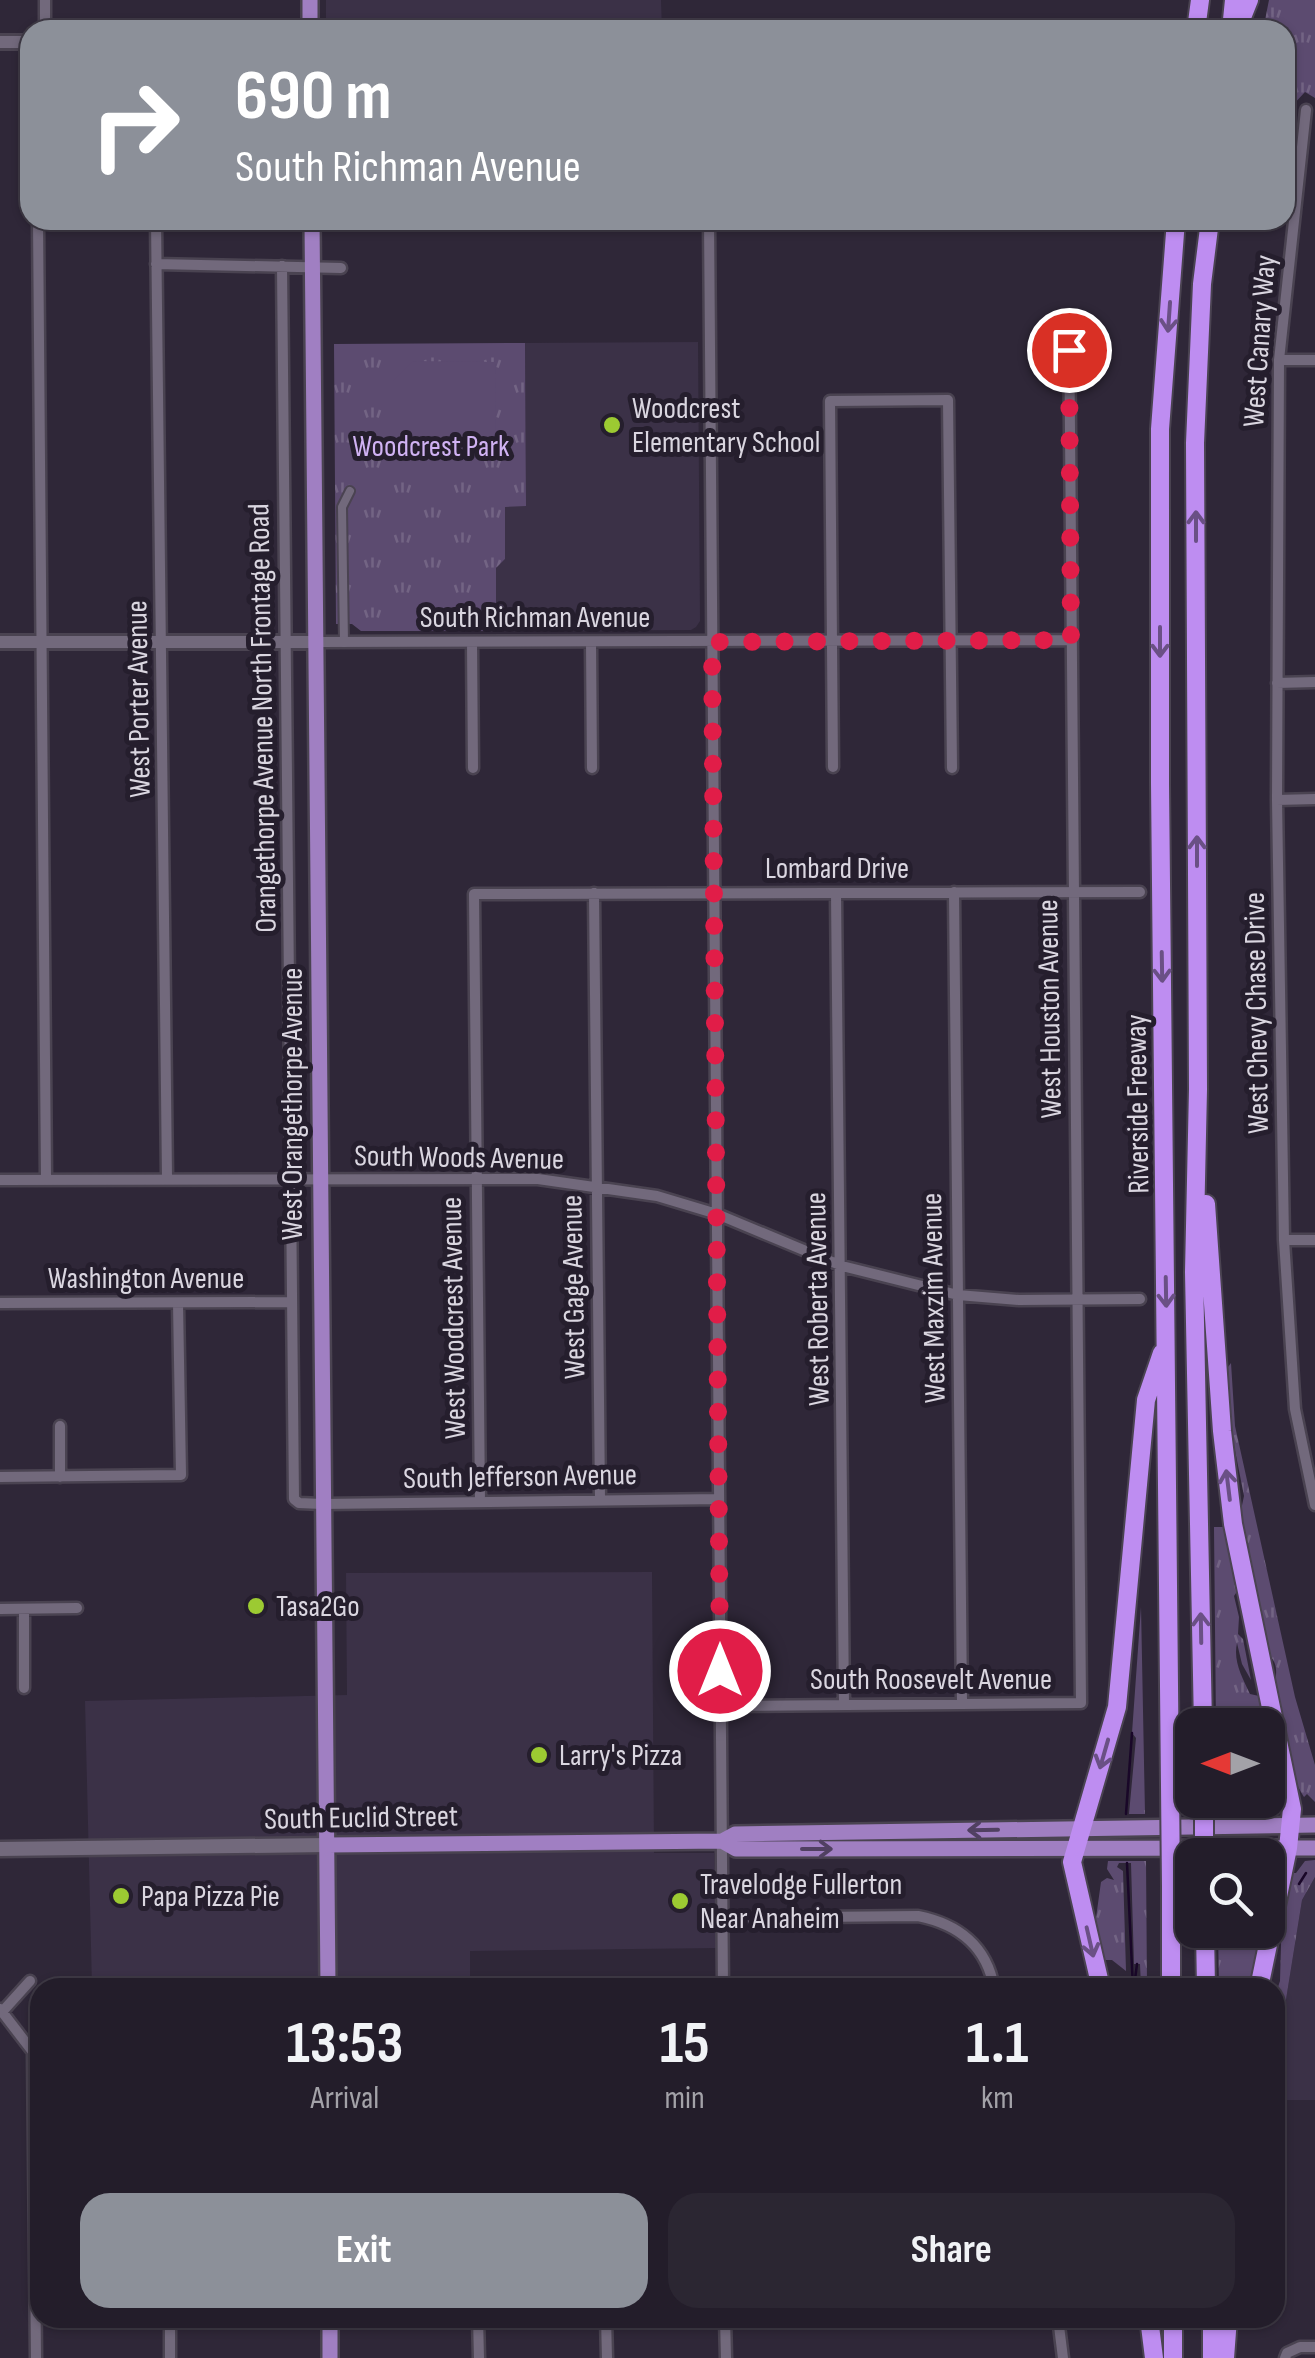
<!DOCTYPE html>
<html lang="en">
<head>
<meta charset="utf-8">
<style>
	body { margin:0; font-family:"Sofia Sans Condensed",sans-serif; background:#2b2632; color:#f1f3f6; height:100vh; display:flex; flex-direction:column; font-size:38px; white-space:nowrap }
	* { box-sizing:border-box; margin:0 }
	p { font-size:32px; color:#a3a2a8 }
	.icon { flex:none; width:55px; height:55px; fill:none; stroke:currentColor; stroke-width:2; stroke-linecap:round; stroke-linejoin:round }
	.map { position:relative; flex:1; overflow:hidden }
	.drawer { position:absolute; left:30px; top:1978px; width:1255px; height:350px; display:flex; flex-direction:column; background:#231d2a; border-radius:30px; box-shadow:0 2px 8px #0004,0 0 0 2px #403b47 }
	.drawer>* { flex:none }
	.guide { position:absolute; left:20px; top:20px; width:1275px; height:210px; border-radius:30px; box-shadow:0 2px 8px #0004,0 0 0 2px #403b47; background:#8c9099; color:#fff; overflow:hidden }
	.needle { width:65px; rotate:270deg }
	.controls { position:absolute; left:1175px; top:1708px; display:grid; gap:20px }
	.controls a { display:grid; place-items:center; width:110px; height:110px; border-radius:20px; background:#231d2a; box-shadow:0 2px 8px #0004,0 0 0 2px #403b47; font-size:50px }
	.pin { position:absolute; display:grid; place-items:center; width:85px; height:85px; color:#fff; margin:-42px; border:5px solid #fff; border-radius:50%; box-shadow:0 2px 10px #0007 }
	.me { position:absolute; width:110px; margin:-55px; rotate:0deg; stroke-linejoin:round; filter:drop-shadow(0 0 8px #0008) }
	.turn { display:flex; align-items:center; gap:35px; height:210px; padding:0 50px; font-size:45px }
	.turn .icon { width:130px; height:130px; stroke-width:2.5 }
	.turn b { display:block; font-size:70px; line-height:85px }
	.eta { display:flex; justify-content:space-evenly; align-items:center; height:170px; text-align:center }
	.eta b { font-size:60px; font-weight:700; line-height:70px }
	.cta { display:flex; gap:20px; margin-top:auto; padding:20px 50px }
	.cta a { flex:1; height:115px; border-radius:30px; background:#8c9099; color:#fff; font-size:40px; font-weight:700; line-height:115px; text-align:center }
	.cta a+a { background:#2b2632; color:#f1f3f6 }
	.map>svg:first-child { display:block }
	.built { fill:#3b3147 }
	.grass { fill:url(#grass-tufts) }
	.pitch { fill:#5c4b70 }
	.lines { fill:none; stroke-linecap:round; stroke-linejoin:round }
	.stream { stroke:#190728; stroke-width:2.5 }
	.pedestrian-casing { stroke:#4a4351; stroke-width:12 }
	.minor-casing { stroke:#4a4351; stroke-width:15 }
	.tertiary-casing { stroke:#4a4351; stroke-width:18 }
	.secondary-casing { stroke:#4a4351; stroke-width:19 }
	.primary-casing { stroke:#4a4351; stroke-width:20 }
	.motorway-casing { stroke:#4a4351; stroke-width:22 }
	.pedestrian { stroke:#72697c; stroke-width:8 }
	.minor { stroke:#72697c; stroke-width:10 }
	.tertiary { stroke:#72697c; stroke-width:12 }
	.secondary { stroke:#72697c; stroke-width:14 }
	.primary { stroke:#a07fc2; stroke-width:15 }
	.motorway { stroke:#be8df1; stroke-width:18 }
	.motorway-bridge-casing { stroke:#4a4351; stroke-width:22; stroke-linecap:butt }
	.motorway-bridge { stroke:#be8df1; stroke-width:18 }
	.oneway { stroke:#6a5085 }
	.oneway2 { stroke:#504061 }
	.route { stroke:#e11d48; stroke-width:18; stroke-dasharray:0 32.4 }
	.poi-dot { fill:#9cca32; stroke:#251e2d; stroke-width:4 }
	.labels { text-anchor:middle; stroke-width:10; stroke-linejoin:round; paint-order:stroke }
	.street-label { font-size:30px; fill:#dad6e0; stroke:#251e2d }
	.poi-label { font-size:30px; fill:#dad6e0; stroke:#251e2d; text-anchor:start }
	.park-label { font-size:30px; fill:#d0b2f3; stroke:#251e2d }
</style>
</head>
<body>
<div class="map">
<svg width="1315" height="2358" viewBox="0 0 1315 2358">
	<defs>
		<pattern id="grass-tufts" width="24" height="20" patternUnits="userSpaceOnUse" patternTransform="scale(2.5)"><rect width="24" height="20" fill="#5c4b70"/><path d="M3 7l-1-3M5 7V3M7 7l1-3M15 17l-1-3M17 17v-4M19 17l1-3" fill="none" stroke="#736484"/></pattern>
	</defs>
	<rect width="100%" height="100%" fill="#2f2738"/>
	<!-- built -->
	<path class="built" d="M 326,0 L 661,0 L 662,30 L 326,30 Z
		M 698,342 L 700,621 L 696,627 L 691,630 L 496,631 L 496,568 L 505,559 L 505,506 L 526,505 L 525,343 Z
		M 652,1572 L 654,1853 L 714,1853 L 717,1948 L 470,1951 L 470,1987 L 92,1987 L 85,1701 L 347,1695 L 346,1573 Z
		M 1315,1877 L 1315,2100 L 1275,2100 L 1275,2068 L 1302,1900 Z"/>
	<!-- grass -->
	<path class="grass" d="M 1269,0 L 1315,0 L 1315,98 L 1305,92 L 1290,108 L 1285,107 L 1285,30 L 1263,30 Z
		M 525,343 L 526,506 L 505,507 L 505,559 L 496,568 L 496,631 L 361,631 L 352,624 L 336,624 L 334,344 Z
		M 1231,1363 L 1235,1426 L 1295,1697 L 1315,1765 L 1315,1802 L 1307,1794 L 1304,1797 C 1285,1768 1281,1724 1276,1690 C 1274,1675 1281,1666 1268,1654 L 1240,1515 L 1244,1496 L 1230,1425 L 1228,1367 Z
		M 1214,1527 L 1226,1527 L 1238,1590 L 1234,1596 L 1239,1617 L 1238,1634 L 1243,1639 L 1251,1680 L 1242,1664 L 1237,1643 C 1233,1661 1242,1677 1250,1694 L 1259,1696 L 1266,1725 L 1216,1725 Z
		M 1141,1607 L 1145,1814 L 1129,1814 L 1136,1738 L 1132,1733 Z
		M 1276,1772 L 1283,1803 L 1272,1812 L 1216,1813 L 1217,1800 C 1235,1800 1250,1804 1268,1800 L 1268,1777 Z
		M 1315,1860 L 1315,1877 L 1302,1900 L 1275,2068 L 1275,1996 L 1280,1981 L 1282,1910 L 1291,1873 L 1296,1873 L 1305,1861 Z
		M 1108,1861 L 1146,1861 L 1147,1987 L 1141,1987 L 1140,1964 L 1134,1964 L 1131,1863 L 1119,1863 L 1117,1867 L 1123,1871 L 1126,1971 L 1112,1960 L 1103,1960 L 1095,1925 L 1101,1882 L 1107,1878 L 1114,1880 L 1107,1869 Z
		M 1218,1930 L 1234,1930 L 1235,1936 L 1253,1930 L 1260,1938 L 1252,1981 L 1240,1987 L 1219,1987 Z"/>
	<!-- pitch -->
	<path class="pitch" d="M 413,361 L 496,362 L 495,436 L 460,470 L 393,470 L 393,381 Z"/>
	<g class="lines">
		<!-- stream -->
		<path class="stream" d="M 1126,1814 L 1132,1733
			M 1127,1863 L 1133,1988
			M 1299,1884 L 1306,1873
			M 1234,1933 L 1243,1930
			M 1134,1987 L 1137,1964"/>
		<defs>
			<path id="pedestrian" d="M 344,643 L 342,507 L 350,491"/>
			<path id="minor" d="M 45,0 L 45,30
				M 1306,110 L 1279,360 L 1277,800 L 1284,1240 L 1295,1409 L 1315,1505
				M 38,220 L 46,1179
				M 156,220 L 167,1178
				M 709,220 L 723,1988
				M 156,264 L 341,268
				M 282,266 L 294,1499 L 299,1503 L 322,1504 L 719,1499
				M 1279,360 L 1315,360
				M 316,642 L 1071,640
				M 472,642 L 473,768
				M 591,642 L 592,768
				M 1277,683 L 1315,682
				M 833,767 L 830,401 L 948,400 L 952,768
				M 1277,800 L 1315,799
				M 954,892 L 962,1704
				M 594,893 L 600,1500
				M 836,893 L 844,1705
				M 0,1180 L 538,1179 L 657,1196 L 717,1214 L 842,1266 L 958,1295 L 1019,1300 L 1140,1299
				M 1284,1240 L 1315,1240
				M 0,1303 L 292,1302
				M 60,1426 L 60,1477
				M 0,1477 L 181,1475 L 178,1303
				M 480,1502 L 474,894 L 1140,892
				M 0,1609 L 77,1608
				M 24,1609 L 24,1688
				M 720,1706 L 1081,1703 L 1069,315
				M 722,1918 L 918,1916 C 958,1924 987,1946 994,1988
				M 0,2009 L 33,2052 L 36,2358
				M 3,2011 L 30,1981
				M 170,2318 L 170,2358
				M 478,2318 L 479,2358
				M 606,2318 L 607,2358
				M 725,2318 L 726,2358
				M 1058,2318 L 1063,2358
				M 1285,2358 L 1287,2353 L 1300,2347 L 1315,2347"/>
			<path id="tertiary" d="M 0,42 L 30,42
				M 0,642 L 316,642"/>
			<path id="secondary" d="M 0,1849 L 327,1845"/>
			<path id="primary" d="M 310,0 L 310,30
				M 312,220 L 328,1988
				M 722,1841 L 735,1834 L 1315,1825
				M 327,1845 L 722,1841 L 736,1849 L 1315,1848
				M 330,2318 L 330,2358"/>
			<path id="motorway" d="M 1196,30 L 1200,0
				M 1231,30 L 1234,0
				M 1237,30 L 1249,0
				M 1206,1204 L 1222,1431 L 1233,1524 L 1292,1809 L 1288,1848 L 1259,1988
				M 1203,1725 L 1194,1272 L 1198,1089 L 1195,443 L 1202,284 L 1210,220
				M 1170,1786 L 1160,783 L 1160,429 L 1176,220
				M 1171,1887 L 1171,1988
				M 1205,1930 L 1206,1988
				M 1101,1988 L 1072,1862 L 1117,1707 L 1146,1400 L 1162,1353
				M 1149,2318 L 1154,2358
				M 1173,2318 L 1173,2358
				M 1212,2318 L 1212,2358
				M 1225,2358 L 1228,2318"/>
		</defs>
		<!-- pedestrian casing -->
		<use href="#pedestrian" class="pedestrian-casing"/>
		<!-- minor casing -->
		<use href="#minor" class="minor-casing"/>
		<!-- tertiary casing -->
		<use href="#tertiary" class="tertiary-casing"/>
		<!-- secondary casing -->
		<use href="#secondary" class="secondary-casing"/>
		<!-- primary casing -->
		<use href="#primary" class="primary-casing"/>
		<!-- motorway casing -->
		<use href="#motorway" class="motorway-casing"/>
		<!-- pedestrian -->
		<use href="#pedestrian" class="pedestrian"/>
		<!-- minor -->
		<use href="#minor" class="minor"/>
		<!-- tertiary -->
		<use href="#tertiary" class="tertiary"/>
		<!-- secondary -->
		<use href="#secondary" class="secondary"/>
		<!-- primary -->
		<use href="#primary" class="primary"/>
		<!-- motorway -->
		<use href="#motorway" class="motorway"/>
		<defs>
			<path id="motorway-bridge" d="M 1170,1786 L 1171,1887
				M 1204,1800 L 1204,1855"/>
		</defs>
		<!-- motorway-bridge casing -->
		<use href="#motorway-bridge" class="motorway-bridge-casing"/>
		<!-- motorway-bridge -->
		<use href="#motorway-bridge" class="motorway-bridge"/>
	</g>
	<!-- one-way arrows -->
	<defs><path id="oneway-shaft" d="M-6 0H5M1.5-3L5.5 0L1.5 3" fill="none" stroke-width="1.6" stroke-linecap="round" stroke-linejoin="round" transform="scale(2.5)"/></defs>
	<g class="oneway">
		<use href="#oneway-shaft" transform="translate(1169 317) rotate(94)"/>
		<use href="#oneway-shaft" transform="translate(1196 526) rotate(-90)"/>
		<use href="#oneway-shaft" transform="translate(1160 642) rotate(90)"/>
		<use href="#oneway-shaft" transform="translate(1197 851) rotate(-90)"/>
		<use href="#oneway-shaft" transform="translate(1162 967) rotate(89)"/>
		<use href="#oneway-shaft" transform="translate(1166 1292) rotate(89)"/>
		<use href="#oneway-shaft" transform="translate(1228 1485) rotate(-97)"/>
		<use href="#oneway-shaft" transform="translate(1201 1628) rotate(-91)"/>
		<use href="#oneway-shaft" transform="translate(1104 1754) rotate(106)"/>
		<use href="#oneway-shaft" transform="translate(1090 1942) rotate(77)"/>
	</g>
	<g class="oneway2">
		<use href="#oneway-shaft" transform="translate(983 1830) rotate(179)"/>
		<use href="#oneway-shaft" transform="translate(817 1849)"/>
	</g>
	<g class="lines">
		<!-- route -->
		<path class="route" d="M 720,1671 L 712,642 L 1071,640 L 1069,350"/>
	</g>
	<!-- markers -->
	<g class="poi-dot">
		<circle cx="612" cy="425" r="10"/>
		<circle cx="256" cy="1606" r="10"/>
		<circle cx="539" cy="1755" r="10"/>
		<circle cx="121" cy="1896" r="10"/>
		<circle cx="680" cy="1901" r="10"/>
	</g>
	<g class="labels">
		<!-- street labels -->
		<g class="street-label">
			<text transform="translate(1259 341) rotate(-86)" y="10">West Canary Way</text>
			<text x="535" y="627">South Richman Avenue</text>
			<text transform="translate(138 699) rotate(-91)" y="10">West Porter Avenue</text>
			<text transform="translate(262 718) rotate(-91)" y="10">Orangethorpe Avenue North Frontage Road</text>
			<text x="837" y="878">Lombard Drive</text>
			<text transform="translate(1049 1009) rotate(-91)" y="10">West Houston Avenue</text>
			<text transform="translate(1256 1013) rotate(-91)" y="10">West Chevy Chase Drive</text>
			<text transform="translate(292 1104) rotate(-90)" y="10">West Orangethorpe Avenue</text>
			<text transform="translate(1137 1104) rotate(-91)" y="10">Riverside Freeway</text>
			<text transform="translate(459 1157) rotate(1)" y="10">South Woods Avenue</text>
			<text x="146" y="1288">Washington Avenue</text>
			<text transform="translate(573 1287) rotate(-91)" y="10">West Gage Avenue</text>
			<text transform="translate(933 1298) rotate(-91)" y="10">West Maxzim Avenue</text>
			<text transform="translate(817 1299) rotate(-91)" y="10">West Roberta Avenue</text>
			<text transform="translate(453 1318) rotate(-91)" y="10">West Woodcrest Avenue</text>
			<text transform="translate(520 1476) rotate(-1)" y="10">South Jefferson Avenue</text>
			<text x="931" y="1689">South Roosevelt Avenue</text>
			<text transform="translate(361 1817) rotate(-1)" y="10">South Euclid Street</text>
		</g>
		<!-- poi labels -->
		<g class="poi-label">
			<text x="632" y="418">Woodcrest<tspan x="632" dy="34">Elementary School</tspan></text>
			<text x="276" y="1616">Tasa2Go</text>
			<text x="559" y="1765">Larry's Pizza</text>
			<text x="700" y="1894">Travelodge Fullerton<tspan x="700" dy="34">Near Anaheim</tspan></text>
			<text x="141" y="1906">Papa Pizza Pie</text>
		</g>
		<!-- park labels -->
		<g class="park-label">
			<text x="431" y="456">Woodcrest Park</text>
		</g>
	</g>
</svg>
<div class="controls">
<a><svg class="needle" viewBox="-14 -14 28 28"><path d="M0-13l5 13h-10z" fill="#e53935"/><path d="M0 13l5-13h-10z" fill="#a3a2a8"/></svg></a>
<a><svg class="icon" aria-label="search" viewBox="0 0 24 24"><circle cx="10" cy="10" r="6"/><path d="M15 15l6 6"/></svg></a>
</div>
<div class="pin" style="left:1069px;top:350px;background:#d93025"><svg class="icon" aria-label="arrive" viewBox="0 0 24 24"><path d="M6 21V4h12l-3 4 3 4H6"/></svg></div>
<svg class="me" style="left:720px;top:1671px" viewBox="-20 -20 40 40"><circle r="17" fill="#e11d48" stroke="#fff" stroke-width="3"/><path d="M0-11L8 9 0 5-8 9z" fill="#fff"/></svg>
<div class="guide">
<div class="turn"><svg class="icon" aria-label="right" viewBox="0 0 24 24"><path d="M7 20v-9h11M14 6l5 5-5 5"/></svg><div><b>690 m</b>South Richman Avenue</div></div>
</div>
<section class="drawer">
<div class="eta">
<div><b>13:53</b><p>Arrival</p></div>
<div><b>15</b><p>min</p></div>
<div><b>1.1</b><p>km</p></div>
</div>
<div class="cta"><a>Exit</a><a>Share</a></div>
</section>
</div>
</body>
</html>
